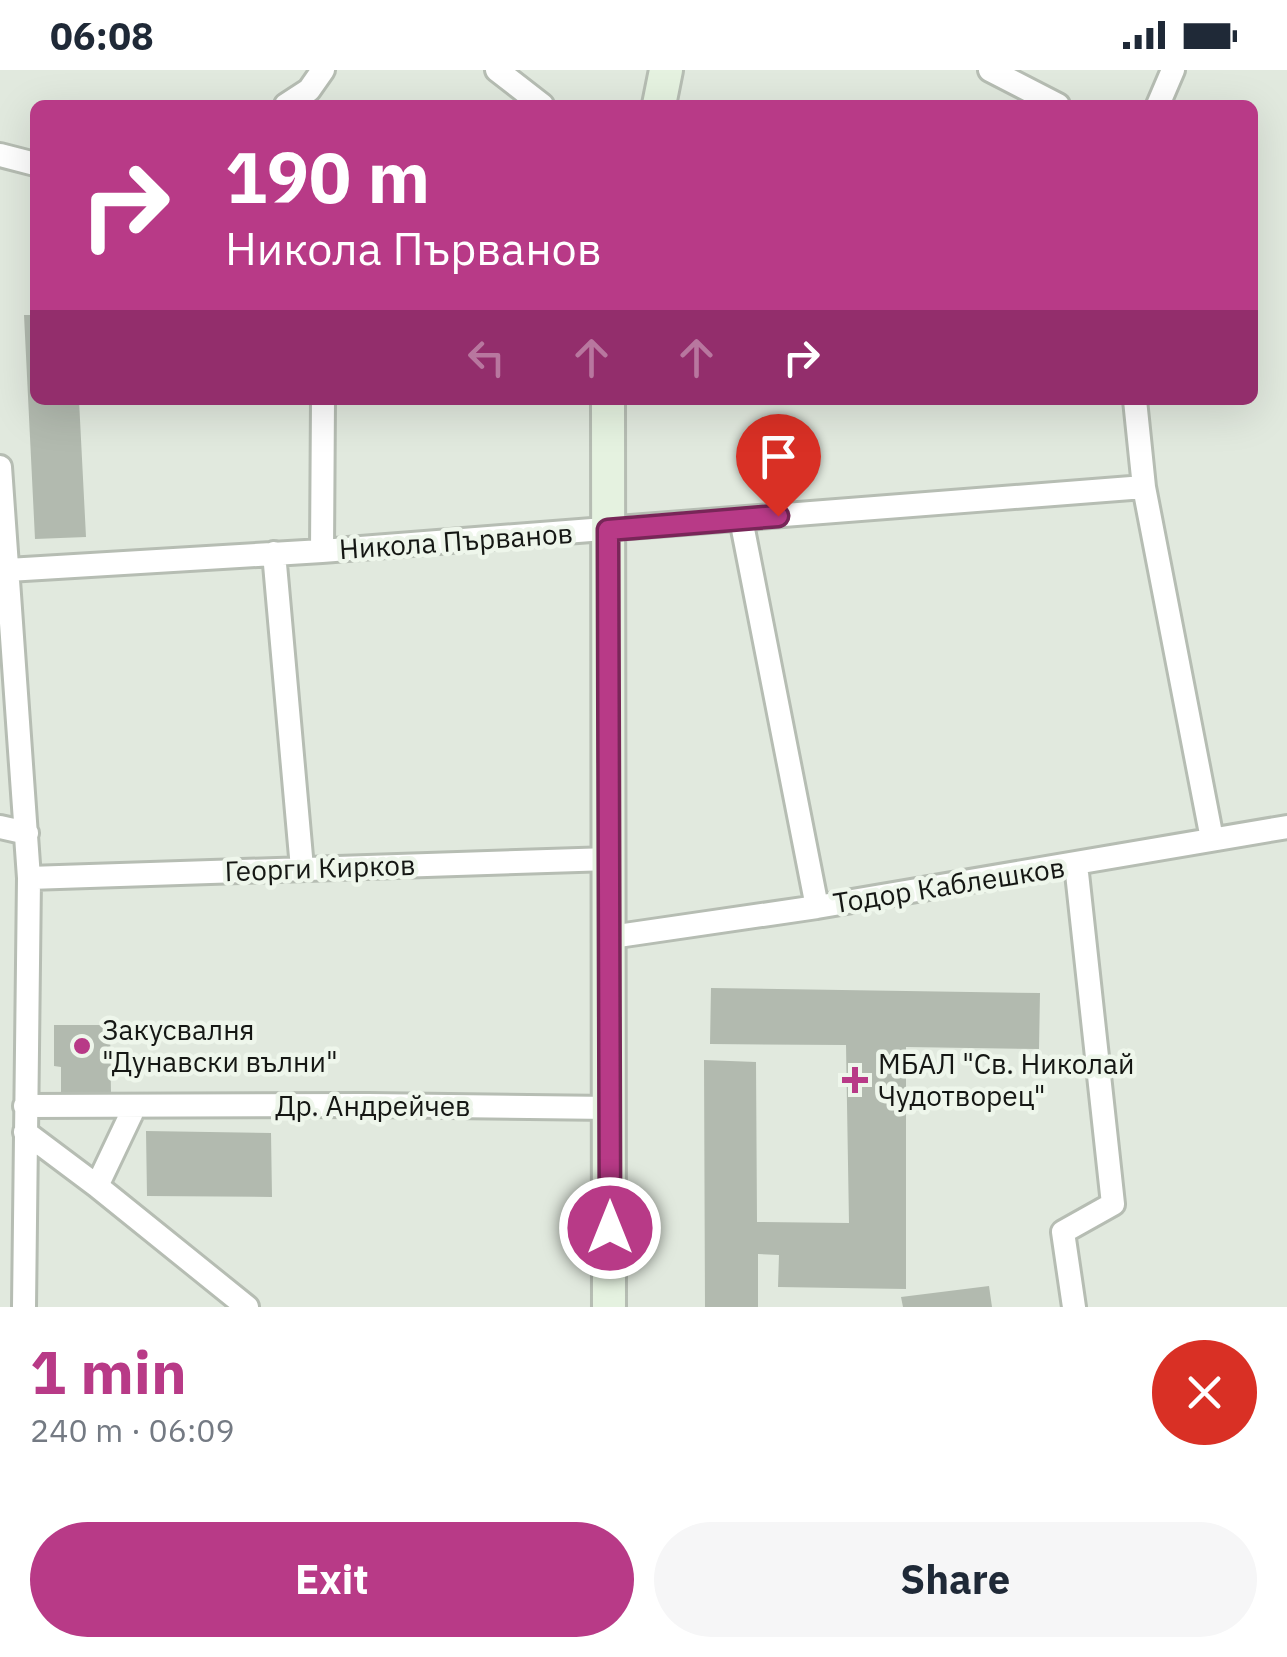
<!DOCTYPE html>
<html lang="en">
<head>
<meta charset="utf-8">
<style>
	body { margin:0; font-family:"IBM Plex Sans",sans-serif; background:#f6f6f7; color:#1f2937; height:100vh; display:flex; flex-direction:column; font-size:38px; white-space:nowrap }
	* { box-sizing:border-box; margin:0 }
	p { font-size:32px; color:#747a83 }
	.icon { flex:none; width:55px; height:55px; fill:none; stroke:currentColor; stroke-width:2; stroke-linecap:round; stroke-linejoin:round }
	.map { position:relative; height:1237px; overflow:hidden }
	.sheet { display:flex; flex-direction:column; background:#fff; flex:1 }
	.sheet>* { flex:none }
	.banner { position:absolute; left:30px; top:30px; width:1228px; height:305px; border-radius:15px; box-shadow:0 10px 40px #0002; background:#b83a87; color:#fff; overflow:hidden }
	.pin { position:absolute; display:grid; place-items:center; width:85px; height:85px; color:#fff; margin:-102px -42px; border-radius:50% 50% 50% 0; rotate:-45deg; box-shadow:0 0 10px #0007 }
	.pin .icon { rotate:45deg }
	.me { position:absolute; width:110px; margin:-55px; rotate:0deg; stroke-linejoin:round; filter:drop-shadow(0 0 8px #0008) }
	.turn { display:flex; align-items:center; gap:35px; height:210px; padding:0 30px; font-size:45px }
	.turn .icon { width:130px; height:130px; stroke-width:2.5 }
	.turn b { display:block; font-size:70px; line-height:85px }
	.lanes { display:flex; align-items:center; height:95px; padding:0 30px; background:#0003; justify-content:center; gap:50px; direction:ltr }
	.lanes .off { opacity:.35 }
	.round { display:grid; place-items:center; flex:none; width:105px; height:105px; border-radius:52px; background:#f6f6f7 }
	.head { display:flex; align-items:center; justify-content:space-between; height:170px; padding:0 30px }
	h1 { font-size:60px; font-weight:700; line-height:75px; color:#b83a87 }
	.primary-button { display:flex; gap:20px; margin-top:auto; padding:20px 30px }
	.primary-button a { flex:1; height:115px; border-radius:60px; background:#b83a87; color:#fff; font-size:40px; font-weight:700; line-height:115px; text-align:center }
	.primary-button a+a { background:#f6f6f7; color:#1f2937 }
	.status { display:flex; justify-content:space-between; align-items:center; height:70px; padding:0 50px; background:#fff; direction:ltr }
	.status svg { height:28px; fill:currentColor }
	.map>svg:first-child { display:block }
	.building { fill:#b2baaf }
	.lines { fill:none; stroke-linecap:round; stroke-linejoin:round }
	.street-casing { stroke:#b6bdb3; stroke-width:28 }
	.secondary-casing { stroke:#b6bdb3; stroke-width:38 }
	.street { stroke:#fff; stroke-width:22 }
	.secondary { stroke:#e5f2e0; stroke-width:32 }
	.route-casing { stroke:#782658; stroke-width:25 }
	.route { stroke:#b83a87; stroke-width:18 }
	.poi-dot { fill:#b83a87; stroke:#eef6eb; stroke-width:4 }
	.labels { text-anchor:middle; stroke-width:9; stroke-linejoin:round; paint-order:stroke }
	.street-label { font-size:28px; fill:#151714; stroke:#eef6eb }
	.poi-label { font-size:28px; fill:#151714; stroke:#eef6eb; text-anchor:start }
</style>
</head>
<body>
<div class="status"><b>06:08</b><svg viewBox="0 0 49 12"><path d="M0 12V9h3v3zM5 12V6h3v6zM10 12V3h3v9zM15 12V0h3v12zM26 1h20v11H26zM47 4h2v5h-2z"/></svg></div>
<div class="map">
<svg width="1287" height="1237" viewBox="0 0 1287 1237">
	<rect width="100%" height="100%" fill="#e1e9de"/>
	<!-- building -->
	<path class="building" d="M 24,245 L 35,245 L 35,330 L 79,330 L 86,467 L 35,469 Z
		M 711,918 L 1040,923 L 1039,979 L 906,977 L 906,1219 L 778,1217 L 779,1185 L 758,1184 L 758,1237 L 705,1237 L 704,990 L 756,992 L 757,1152 L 849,1153 L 846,975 L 710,974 Z
		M 54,955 L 110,955 L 111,1024 L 61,1023 L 61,997 L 54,996 Z
		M 146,1061 L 271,1063 L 272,1127 L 147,1126 Z
		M 989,1216 L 992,1237 L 903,1237 L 901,1227 Z"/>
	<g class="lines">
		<defs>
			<path id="street" d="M 497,0 L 542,35
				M 990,0 L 1058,35
				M 286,35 L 309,20 L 323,0
				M 1158,35 L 1173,0
				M 0,85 L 35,94
				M 1135,330 L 1144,417 L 1212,769
				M 0,397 L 29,808 L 24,1237
				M 741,449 L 817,837
				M 322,481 L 323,330
				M 274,483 L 302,798
				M 8,500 L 322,481 L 1144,417
				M 0,757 L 27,763
				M 29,808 L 610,789
				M 611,867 L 817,837 L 1287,757
				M 25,1036 L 368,1035 L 611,1038
				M 135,1036 L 97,1116 L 247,1237
				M 25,1062 L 97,1116
				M 1074,1237 L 1063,1162 L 1113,1134 L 1076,794"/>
			<path id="secondary" d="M 659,35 L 666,0
				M 608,330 L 609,1237"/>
		</defs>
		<!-- street casing -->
		<use href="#street" class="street-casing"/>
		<!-- secondary casing -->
		<use href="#secondary" class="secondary-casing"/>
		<!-- street -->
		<use href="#street" class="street"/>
		<!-- secondary -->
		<use href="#secondary" class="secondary"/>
	</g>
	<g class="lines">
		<defs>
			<path id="route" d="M 610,1158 L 608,460 L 778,446"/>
		</defs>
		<!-- route casing -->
		<use href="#route" class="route-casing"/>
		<!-- route -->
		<use href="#route" class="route"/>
	</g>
	<!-- markers -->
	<g class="poi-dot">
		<circle cx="82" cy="976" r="10"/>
		<path d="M850 995h10v10h10v10h-10v10h-10v-10h-10v-10h10z"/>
	</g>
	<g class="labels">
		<!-- street labels -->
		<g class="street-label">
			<text transform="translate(456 471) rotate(-4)" y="10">Никола Първанов</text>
			<text transform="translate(320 798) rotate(-2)" y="10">Георги Кирков</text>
			<text transform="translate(949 815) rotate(-9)" y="10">Тодор Каблешков</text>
			<text x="373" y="1046">Др. Андрейчев</text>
		</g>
		<!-- poi labels -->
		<g class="poi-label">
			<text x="102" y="970">Закусвалня<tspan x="102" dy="32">"Дунавски вълни"</tspan></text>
			<text x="878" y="1004">МБАЛ "Св. Николай<tspan x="878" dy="32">Чудотворец"</tspan></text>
		</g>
	</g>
</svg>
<div class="pin" style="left:778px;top:446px;background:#d93025"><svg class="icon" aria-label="arrive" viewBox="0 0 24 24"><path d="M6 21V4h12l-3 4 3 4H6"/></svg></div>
<svg class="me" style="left:610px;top:1158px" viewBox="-20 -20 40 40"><circle r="17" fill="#b83a87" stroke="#fff" stroke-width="3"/><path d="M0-11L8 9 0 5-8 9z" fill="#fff"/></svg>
<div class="banner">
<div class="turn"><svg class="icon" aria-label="right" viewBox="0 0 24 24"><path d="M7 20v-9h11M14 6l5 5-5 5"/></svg><div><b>190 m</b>Никола Първанов</div></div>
<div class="lanes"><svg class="icon off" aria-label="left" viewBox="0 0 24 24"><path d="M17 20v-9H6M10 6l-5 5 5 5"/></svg><svg class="icon off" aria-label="ahead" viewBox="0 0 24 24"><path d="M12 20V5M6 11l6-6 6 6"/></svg><svg class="icon off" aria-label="ahead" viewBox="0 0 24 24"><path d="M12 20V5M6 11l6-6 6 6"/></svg><svg class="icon" aria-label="right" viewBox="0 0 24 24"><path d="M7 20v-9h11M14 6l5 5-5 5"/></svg></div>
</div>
</div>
<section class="sheet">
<div class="head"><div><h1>1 min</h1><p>240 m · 06:09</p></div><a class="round" style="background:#d93025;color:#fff"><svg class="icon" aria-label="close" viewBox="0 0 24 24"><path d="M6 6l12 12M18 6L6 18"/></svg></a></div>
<div class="primary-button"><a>Exit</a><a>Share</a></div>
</section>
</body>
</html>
